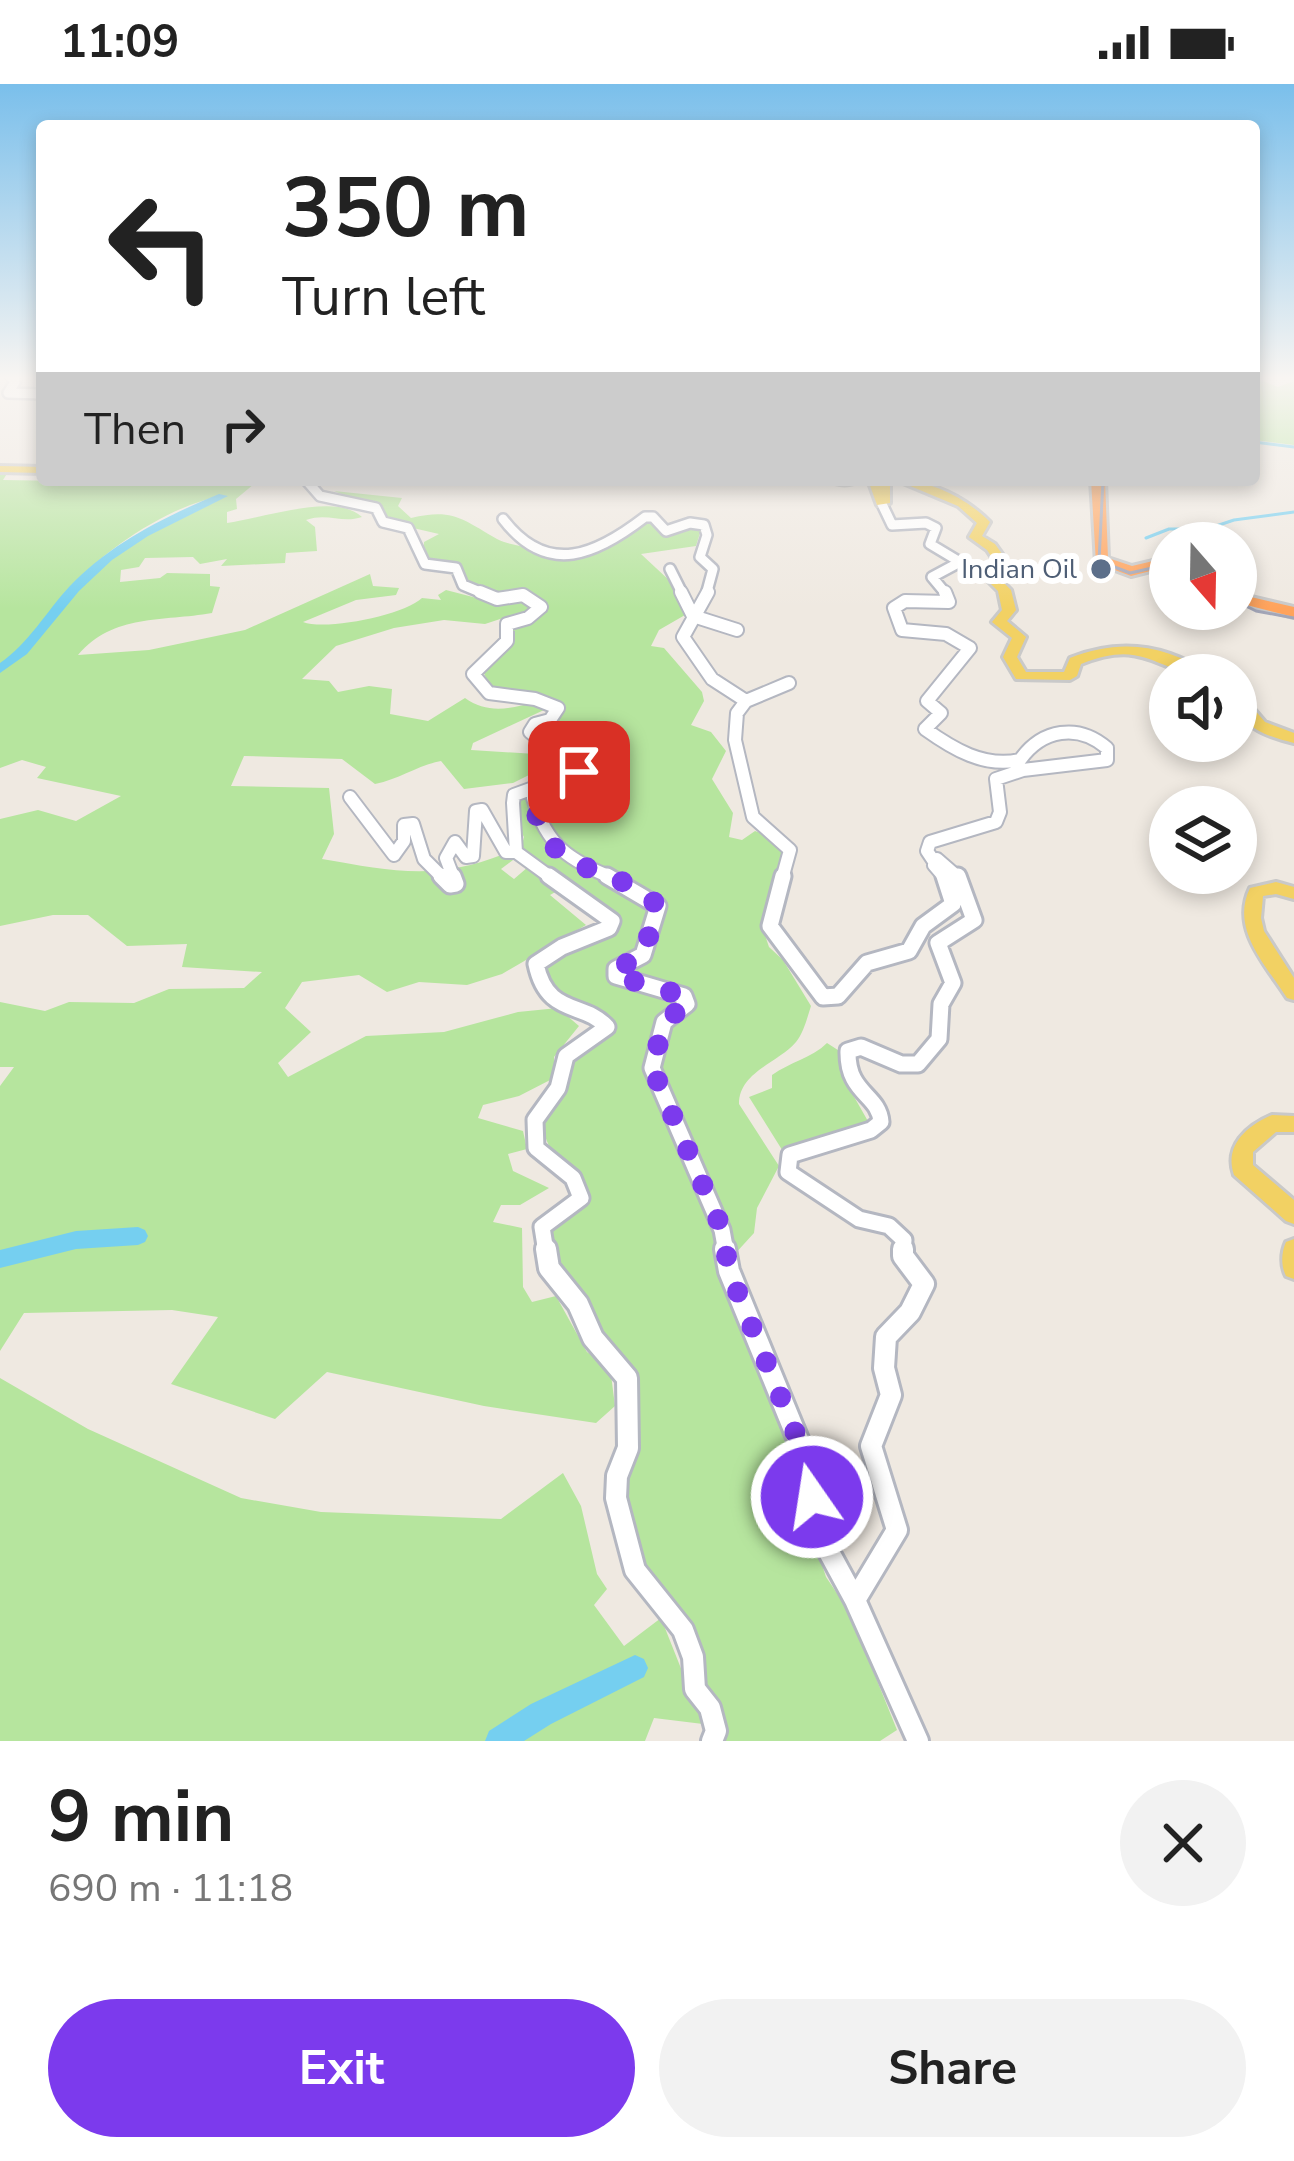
<!DOCTYPE html>
<html lang="en">
<head>
<meta charset="utf-8">
<style>
	body { margin:0; font-family:"Nunito Sans",sans-serif; background:#f2f2f2; color:#222; height:100vh; display:flex; flex-direction:column; font-size:45px; white-space:nowrap }
	* { box-sizing:border-box; margin:0 }
	p { font-size:39px; color:#767676 }
	.icon { flex:none; width:66px; height:66px; fill:none; stroke:currentColor; stroke-width:2; stroke-linecap:round; stroke-linejoin:round }
	.map { position:relative; height:1657px; overflow:hidden }
	.sheet { display:flex; flex-direction:column; background:#fff; flex:1 }
	.sheet>* { flex:none }
	.hud { position:absolute; left:36px; top:36px; width:1224px; height:366px; border-radius:12px; box-shadow:0 6px 18px #0003; background:#fff; color:#222; overflow:hidden }
	.needle { width:78px; rotate:160deg }
	.buttons { position:absolute; left:1149px; top:438px; display:grid; gap:24px }
	.buttons a { display:grid; place-items:center; width:108px; height:108px; border-radius:50%; background:#fff; box-shadow:0 6px 18px #0003; font-size:60px }
	.pin { position:absolute; display:grid; place-items:center; width:102px; height:102px; color:#fff; margin:-51px; border-radius:24px; box-shadow:0 6px 18px #0006 }
	.me { position:absolute; width:132px; margin:-66px; rotate:347deg; stroke-linejoin:round; filter:drop-shadow(0 0 9px #0008) }
	.turn { display:flex; align-items:center; gap:42px; height:252px; padding:0 48px; font-size:54px }
	.turn .icon { width:156px; height:156px; stroke-width:2.5 }
	.turn b { display:block; font-size:84px; line-height:102px }
	.then { display:flex; align-items:center; height:114px; padding:0 48px; background:#0003; gap:24px; font-size:45px }
	.round { display:grid; place-items:center; flex:none; width:126px; height:126px; border-radius:63px; background:#f2f2f2 }
	.headline { display:flex; align-items:center; justify-content:space-between; height:204px; padding:0 48px }
	h1 { font-size:72px; font-weight:700; line-height:90px }
	.cta { display:flex; gap:24px; margin-top:auto; padding:24px 48px }
	.cta a { flex:1; height:138px; border-radius:72px; background:#7c3aed; color:#fff; font-size:48px; font-weight:700; line-height:138px; text-align:center }
	.cta a+a { background:#f2f2f2; color:#222 }
	.status { display:flex; justify-content:space-between; align-items:center; height:84px; padding:0 60px; background:#fff; direction:ltr }
	.status svg { height:33px; fill:currentColor }
	.map>svg:first-child { display:block }
	.green { fill:#b6e59e }
	.lines { fill:none; stroke-linecap:round; stroke-linejoin:round }
	.stream { stroke:#75cff0; stroke-width:3 }
	.river { fill:#75cff0; fill-rule:evenodd }
	.minor-far3-casing { stroke:#b4b7c1; stroke-width:14 }
	.minor-far2-casing { stroke:#b4b7c1; stroke-width:16 }
	.minor-far1-casing { stroke:#b4b7c1; stroke-width:21 }
	.minor-casing { stroke:#b4b7c1; stroke-width:26 }
	.major-casing { stroke:#c9c9c9; stroke-width:6 }
	.highway-casing { stroke:#c9c9c9; stroke-width:6 }
	.minor-far3 { stroke:#fff; stroke-width:9 }
	.minor-far2 { stroke:#fff; stroke-width:12 }
	.minor-far1 { stroke:#fff; stroke-width:15 }
	.minor { stroke:#fff; stroke-width:20 }
	.major { fill:#f2d163; fill-rule:evenodd }
	.highway { fill:#ffa35c; fill-rule:evenodd }
	.rail { stroke:#a3a6b8; stroke-width:3 }
	.route { stroke:#7c3aed; stroke-width:21; stroke-dasharray:0 37.8 }
	.service-dot { fill:#5c6f8a; stroke:#fff; stroke-width:4.5 }
	.labels { text-anchor:middle; stroke-width:12; stroke-linejoin:round; paint-order:stroke }
	.far-service-label { font-size:27px; fill:#4e5e75; stroke:#fff; text-anchor:end }
</style>
</head>
<body>
<div class="status"><b>11:09</b><svg viewBox="0 0 49 12"><path d="M0 12V9h3v3zM5 12V6h3v6zM10 12V3h3v9zM15 12V0h3v12zM26 1h20v11H26zM47 4h2v5h-2z"/></svg></div>
<div class="map">
<svg width="1294" height="1657" viewBox="0 0 1294 1657">
	<rect width="100%" height="100%" fill="#efe9e1"/>
	<!-- green -->
	<path class="green" d="M 1254,293 L 1278,303 L 1294,297 L 1294,361 L 1254,356 Z
		M 0,388 L 8,388 L 3,396 L 254,400 L 236,415 L 237,425 L 227,428 L 227,439 C 264,434 336,408 362,433 C 341,440 328,428 306,436 L 315,443 L 317,467 L 286,469 L 285,479 L 221,482 L 227,475 L 200,480 L 193,473 L 145,474 L 139,483 L 121,486 L 120,498 L 160,494 L 167,489 L 210,490 L 210,502 L 220,503 L 212,529 C 162,538 114,529 78,571 L 149,566 L 245,546 L 370,490 L 373,502 L 399,504 L 396,511 L 356,516 L 303,538 C 326,547 404,531 422,514 L 441,516 L 438,511 L 446,506 L 496,519 L 519,513 L 534,524 L 485,540 L 444,536 L 394,544 L 336,562 L 302,595 L 329,597 L 338,608 L 369,602 L 392,605 L 390,630 L 428,637 L 465,614 C 487,630 510,625 535,618 L 544,626 L 473,659 L 471,666 L 536,670 L 539,686 L 513,699 L 464,705 L 441,677 C 416,682 400,695 375,700 L 342,675 L 244,672 L 231,702 L 329,704 L 334,750 L 322,775 C 391,787 437,797 504,770 L 513,776 L 501,785 L 514,795 L 528,783 L 559,806 L 550,811 L 586,841 L 502,890 L 467,901 L 419,898 L 387,908 L 359,891 L 302,898 L 285,924 L 311,948 L 278,979 L 288,993 L 366,952 L 444,948 L 518,928 L 558,924 L 579,942 L 554,973 L 554,994 L 519,1012 L 483,1021 L 478,1034 L 523,1047 L 527,1065 L 508,1070 L 513,1087 L 549,1104 L 520,1121 L 501,1121 L 493,1138 L 522,1144 L 523,1203 L 532,1218 L 556,1212 L 587,1268 L 610,1283 L 615,1322 L 596,1339 L 484,1322 L 327,1288 L 275,1335 L 171,1300 L 218,1233 L 172,1226 L 24,1229 L 0,1267 L 0,1002 L 14,983 L 0,983 L 0,918 L 45,927 L 69,918 L 134,919 L 169,905 L 244,904 L 262,888 L 182,883 L 187,860 L 127,862 L 88,831 L 53,831 L 0,842 L 0,735 L 38,726 L 76,737 L 121,712 L 37,694 L 46,683 L 22,676 L 0,684 L 0,587 C 49,556 71,503 117,467 C 148,441 190,430 225,411 C 170,421 105,464 68,507 C 41,539 36,557 0,583 Z
		M 334,407 L 402,414 L 398,422 L 411,434 C 453,424 462,435 497,455 C 508,461 522,461 533,466 C 581,490 614,463 645,434 C 664,444 684,436 701,446 L 696,462 L 641,470 L 671,498 L 685,531 L 659,546 L 651,562 L 664,564 L 702,608 L 704,617 L 691,641 L 711,648 L 726,667 L 712,695 L 733,729 L 729,753 L 742,756 L 755,747 C 771,753 779,757 786,773 L 763,845 L 769,863 L 783,876 L 811,922 C 807,934 804,948 796,958 C 778,979 739,988 739,1020 L 779,1082 L 757,1124 L 754,1149 L 733,1172 L 659,986 L 669,942 L 693,923 L 693,916 L 682,908 L 620,890 L 646,872 L 661,820 L 557,764 L 538,714 L 584,693 L 577,674 L 544,651 L 561,623 L 546,612 L 493,609 L 482,585 L 515,554 L 512,544 L 546,528 L 545,519 C 527,511 513,516 496,510 C 474,503 444,486 423,473 L 424,458 L 439,450 L 387,438 L 382,426 Z
		M 539,641 L 540,654 L 567,670 L 576,691 L 574,697 L 531,713 L 531,729 L 550,767 L 650,820 C 653,859 640,865 613,885 L 612,892 L 680,922 L 660,938 L 648,984 L 721,1148 L 727,1192 L 803,1384 L 811,1447 L 826,1493 L 849,1527 L 897,1646 L 880,1657 L 723,1657 L 722,1635 L 706,1602 L 684,1537 L 642,1488 L 631,1449 L 625,1407 L 633,1365 L 634,1295 L 626,1274 L 604,1260 L 595,1247 L 583,1217 L 556,1182 L 546,1150 L 555,1139 L 585,1123 C 598,1066 541,1096 543,1029 L 565,1009 L 571,976 L 611,944 L 608,934 C 582,930 548,915 540,888 L 546,880 L 611,850 L 618,838 L 520,768 L 524,753 L 514,735 L 516,715 L 524,707 L 571,692 L 566,674 L 535,653 L 534,644 Z
		M 827,959 L 841,968 L 840,988 L 869,1039 L 784,1069 L 749,1013 L 772,1004 L 772,991 C 790,978 812,974 827,959 Z
		M 0,1294 L 88,1345 L 241,1414 L 321,1428 L 501,1435 L 563,1389 L 581,1422 L 597,1490 L 607,1505 L 594,1521 L 624,1562 L 661,1534 L 703,1640 L 654,1634 L 645,1657 L 509,1657 L 640,1583 L 635,1582 L 539,1629 L 496,1657 L 0,1657 Z"/>
	<g class="lines">
		<!-- stream -->
		<path class="stream" d="M 1254,358 L 1294,363
			M 1146,454 L 1169,445 L 1207,445 L 1234,436 L 1294,428"/>
		<!-- river -->
		<path class="river" d="M 219,410 L 228,412 L 148,452 L 112,476 L 79,507 L 27,570 L 0,589 L 0,579 C 29,559 46,528 69,503 C 111,459 164,433 219,410 Z
			M 138,1143 L 145,1146 L 148,1152 L 145,1158 L 138,1161 L 76,1165 L 0,1184 L 0,1166 L 76,1147 Z
			M 635,1571 L 644,1575 L 648,1584 L 644,1593 L 551,1640 L 524,1657 L 485,1657 L 489,1647 L 531,1620 Z"/>
		<defs>
			<path id="minor-far3" d="M 11,293 L 15,298 L 8,309 L 42,310
				M 306,396 L 320,412 L 376,424 L 383,438 L 408,444 L 425,480 L 456,484 L 463,501 L 487,511
				M 881,418 L 892,441 L 926,439 L 936,444 L 930,460 L 960,478 L 932,493 L 947,511
				M 503,435 C 548,494 597,470 645,433 L 653,433 L 666,447 L 690,439 L 704,441 L 707,451 L 700,473 L 713,485 L 706,511
				M 670,485 L 683,511"/>
			<path id="minor-far2" d="M 480,508 L 497,515 L 523,511 L 541,523 L 528,534 L 507,540 L 507,557 L 473,590 L 489,609 L 535,615 L 558,624 L 550,636 L 535,640 L 530,648 L 565,675 L 569,691 L 514,711 L 513,719 L 516,768 L 553,795
				M 681,508 L 693,532 L 737,546
				M 708,508 L 683,553 L 712,595 L 746,617
				M 568,670 L 576,678 L 578,698 L 533,714 C 546,762 570,777 615,795
				M 350,713 L 394,771 L 404,757 L 404,741 L 413,740 L 424,775 L 444,795
				M 935,779 L 927,767 L 930,758 L 996,738 L 1000,728 L 996,695 L 1023,686 L 1107,676 L 1107,664 C 1078,639 1042,645 1020,676 C 984,684 953,665 925,645 L 941,629 L 927,617 L 970,564 L 946,550 L 902,546 L 894,524 L 905,517 L 949,518 L 945,508
				M 454,795 L 446,774 L 455,758 L 466,773 L 473,772 L 476,727 L 482,726 L 506,768 L 516,768
				M 782,795 L 790,766 L 753,733 L 735,656 L 737,629 L 746,617 L 789,599
				M 946,795 L 934,781 L 937,775 L 960,795"/>
			<path id="minor-far1" d="M 441,792 L 450,801 L 456,800 L 453,792
				M 607,792 L 658,822 L 643,871 L 616,885 L 616,892 L 684,912 L 687,920 L 664,938 L 652,984 L 722,1146 L 726,1168
				M 783,792 L 770,842 L 823,913 L 838,912 L 867,879 L 909,867 L 923,842 L 953,820 L 944,792
				M 546,1168 L 542,1143 L 581,1114 L 573,1094 L 536,1064 L 535,1036 L 558,1004 L 566,972 L 607,943 C 584,917 547,933 536,880 L 562,863 L 609,844 L 612,837 L 549,792
				M 903,1168 L 904,1156 L 889,1142 L 859,1135 L 788,1088 L 790,1071 L 871,1046 L 881,1038 C 879,1010 847,1010 848,967 L 861,963 L 901,980 L 918,980 L 939,955 L 941,920 L 953,899 L 938,859 L 974,836 L 958,792"/>
			<path id="minor" d="M 546,1165 L 549,1184 L 578,1220 L 593,1254 L 627,1294 L 628,1364 L 617,1392 L 616,1414 L 635,1486 L 683,1546 L 693,1573 L 695,1605 L 710,1624 L 716,1647 L 712,1657
				M 725,1165 L 729,1187 L 808,1380 L 817,1446 L 855,1516
				M 903,1165 L 903,1172 L 924,1200 L 910,1228 L 886,1253 L 884,1284 L 891,1311 L 871,1362 L 897,1446 L 855,1516 L 918,1657"/>
			<path id="major" d="M 0,382 L 42,383 L 42,389 L 0,388 Z
				M 830,396 L 859,396 C 853,402 836,402 830,396 Z
				M 868,396 L 890,396 L 890,419 L 877,421 Z
				M 896,396 C 931,396 966,414 990,438 L 982,452 L 995,460 L 1012,484 L 1001,496 L 1011,506 L 1016,526 L 1007,537 L 1026,553 L 1017,573 L 1026,588 L 1064,588 L 1070,574 C 1120,554 1166,560 1211,591 C 1155,591 1148,553 1081,580 L 1077,592 L 1070,596 L 1016,595 L 1003,573 L 1012,554 L 992,538 L 1002,526 L 998,507 L 987,496 L 999,484 L 987,466 L 969,453 L 977,439 L 958,422 Z
				M 1236,609 L 1241,610 L 1265,638 L 1294,649 L 1294,659 C 1265,652 1236,642 1236,609 Z
				M 1276,798 L 1294,803 L 1294,815 L 1276,810 L 1263,812 L 1261,834 L 1264,847 L 1294,894 L 1294,916 L 1287,914 C 1266,881 1230,845 1250,804 Z
				M 1272,1031 L 1294,1032 L 1294,1048 L 1276,1048 L 1253,1068 L 1253,1081 L 1294,1116 L 1294,1140 L 1286,1137 L 1234,1091 C 1224,1062 1246,1042 1272,1031 Z
				M 1294,1155 L 1294,1195 L 1286,1192 C 1281,1182 1281,1169 1286,1158 Z"/>
			<path id="highway" d="M 1091,396 L 1105,396 L 1108,474 L 1132,482 L 1170,473 L 1170,482 L 1131,492 L 1096,479 Z
				M 1236,484 L 1250,494 L 1247,507 L 1251,513 L 1294,523 L 1294,533 L 1239,519 L 1236,514 Z"/>
		</defs>
		<!-- minor-far3 casing -->
		<use href="#minor-far3" class="minor-far3-casing"/>
		<!-- minor-far2 casing -->
		<use href="#minor-far2" class="minor-far2-casing"/>
		<!-- minor-far1 casing -->
		<use href="#minor-far1" class="minor-far1-casing"/>
		<!-- minor casing -->
		<use href="#minor" class="minor-casing"/>
		<!-- major casing -->
		<use href="#major" class="major-casing"/>
		<!-- highway casing -->
		<use href="#highway" class="highway-casing"/>
		<!-- minor-far3 -->
		<use href="#minor-far3" class="minor-far3"/>
		<!-- minor-far2 -->
		<use href="#minor-far2" class="minor-far2"/>
		<!-- minor-far1 -->
		<use href="#minor-far1" class="minor-far1"/>
		<!-- minor -->
		<use href="#minor" class="minor"/>
		<!-- major -->
		<use href="#major" class="major"/>
		<!-- highway -->
		<use href="#highway" class="highway"/>
		<!-- rail -->
		<path class="rail" d="M 1103,396 L 1099,477 L 1130,489 L 1170,480
			M 1236,517 L 1256,527 L 1294,534"/>
	</g>
	<!-- sky -->
	<linearGradient id="sky" x2="0" y2="1"><stop stop-color="#7abfeb"/><stop offset="0.56" stop-color="#f8f5f2"/><stop offset="1" stop-color="#f8f5f2" stop-opacity="0"/></linearGradient>
	<rect width="1294" height="525" fill="url(#sky)"/>
	<g class="lines">
		<!-- route -->
		<path class="route" d="M 579,688 L 578,698 L 533,714 C 547,800 611,774 658,822 L 643,871 L 616,885 L 616,892 L 684,912 L 687,920 L 664,938 L 652,984 L 722,1145 L 729,1187 L 808,1380 L 812,1413"/>
	</g>
	<!-- markers -->
	<circle class="service-dot" cx="1101" cy="485" r="12"/>
	<g class="labels">
		<!-- far-service labels -->
		<g class="far-service-label">
			<text x="1077" y="494">Indian Oil</text>
		</g>
	</g>
</svg>
<div class="buttons">
<a><svg class="needle" viewBox="-14 -14 28 28"><path d="M0-13l5 13h-10z" fill="#e53935"/><path d="M0 13l5-13h-10z" fill="#767676"/></svg></a>
<a><svg class="icon" aria-label="sound" viewBox="0 0 24 24"><path d="M4 9h4l5-4v14l-5-4H4zM17 9q2 3 0 6"/></svg></a>
<a><svg class="icon" aria-label="layers" viewBox="0 0 24 24"><path d="M12 4l9 5-9 5-9-5zM3 14l9 5 9-5"/></svg></a>
</div>
<div class="pin" style="left:579px;top:688px;background:#d93025"><svg class="icon" aria-label="arrive" viewBox="0 0 24 24"><path d="M6 21V4h12l-3 4 3 4H6"/></svg></div>
<svg class="me" style="left:812px;top:1413px" viewBox="-20 -20 40 40"><circle r="17" fill="#7c3aed" stroke="#fff" stroke-width="3"/><path d="M0-11L8 9 0 5-8 9z" fill="#fff"/></svg>
<div class="hud">
<div class="turn"><svg class="icon" aria-label="left" viewBox="0 0 24 24"><path d="M17 20v-9H6M10 6l-5 5 5 5"/></svg><div><b>350 m</b>Turn left</div></div>
<div class="then">Then<svg class="icon" aria-label="right" viewBox="0 0 24 24"><path d="M7 20v-9h11M14 6l5 5-5 5"/></svg></div>
</div>
</div>
<section class="sheet">
<div class="headline"><div><h1>9 min</h1><p>690 m · 11:18</p></div><a class="round"><svg class="icon" aria-label="close" viewBox="0 0 24 24"><path d="M6 6l12 12M18 6L6 18"/></svg></a></div>
<div class="cta"><a>Exit</a><a>Share</a></div>
</section>
</body>
</html>
